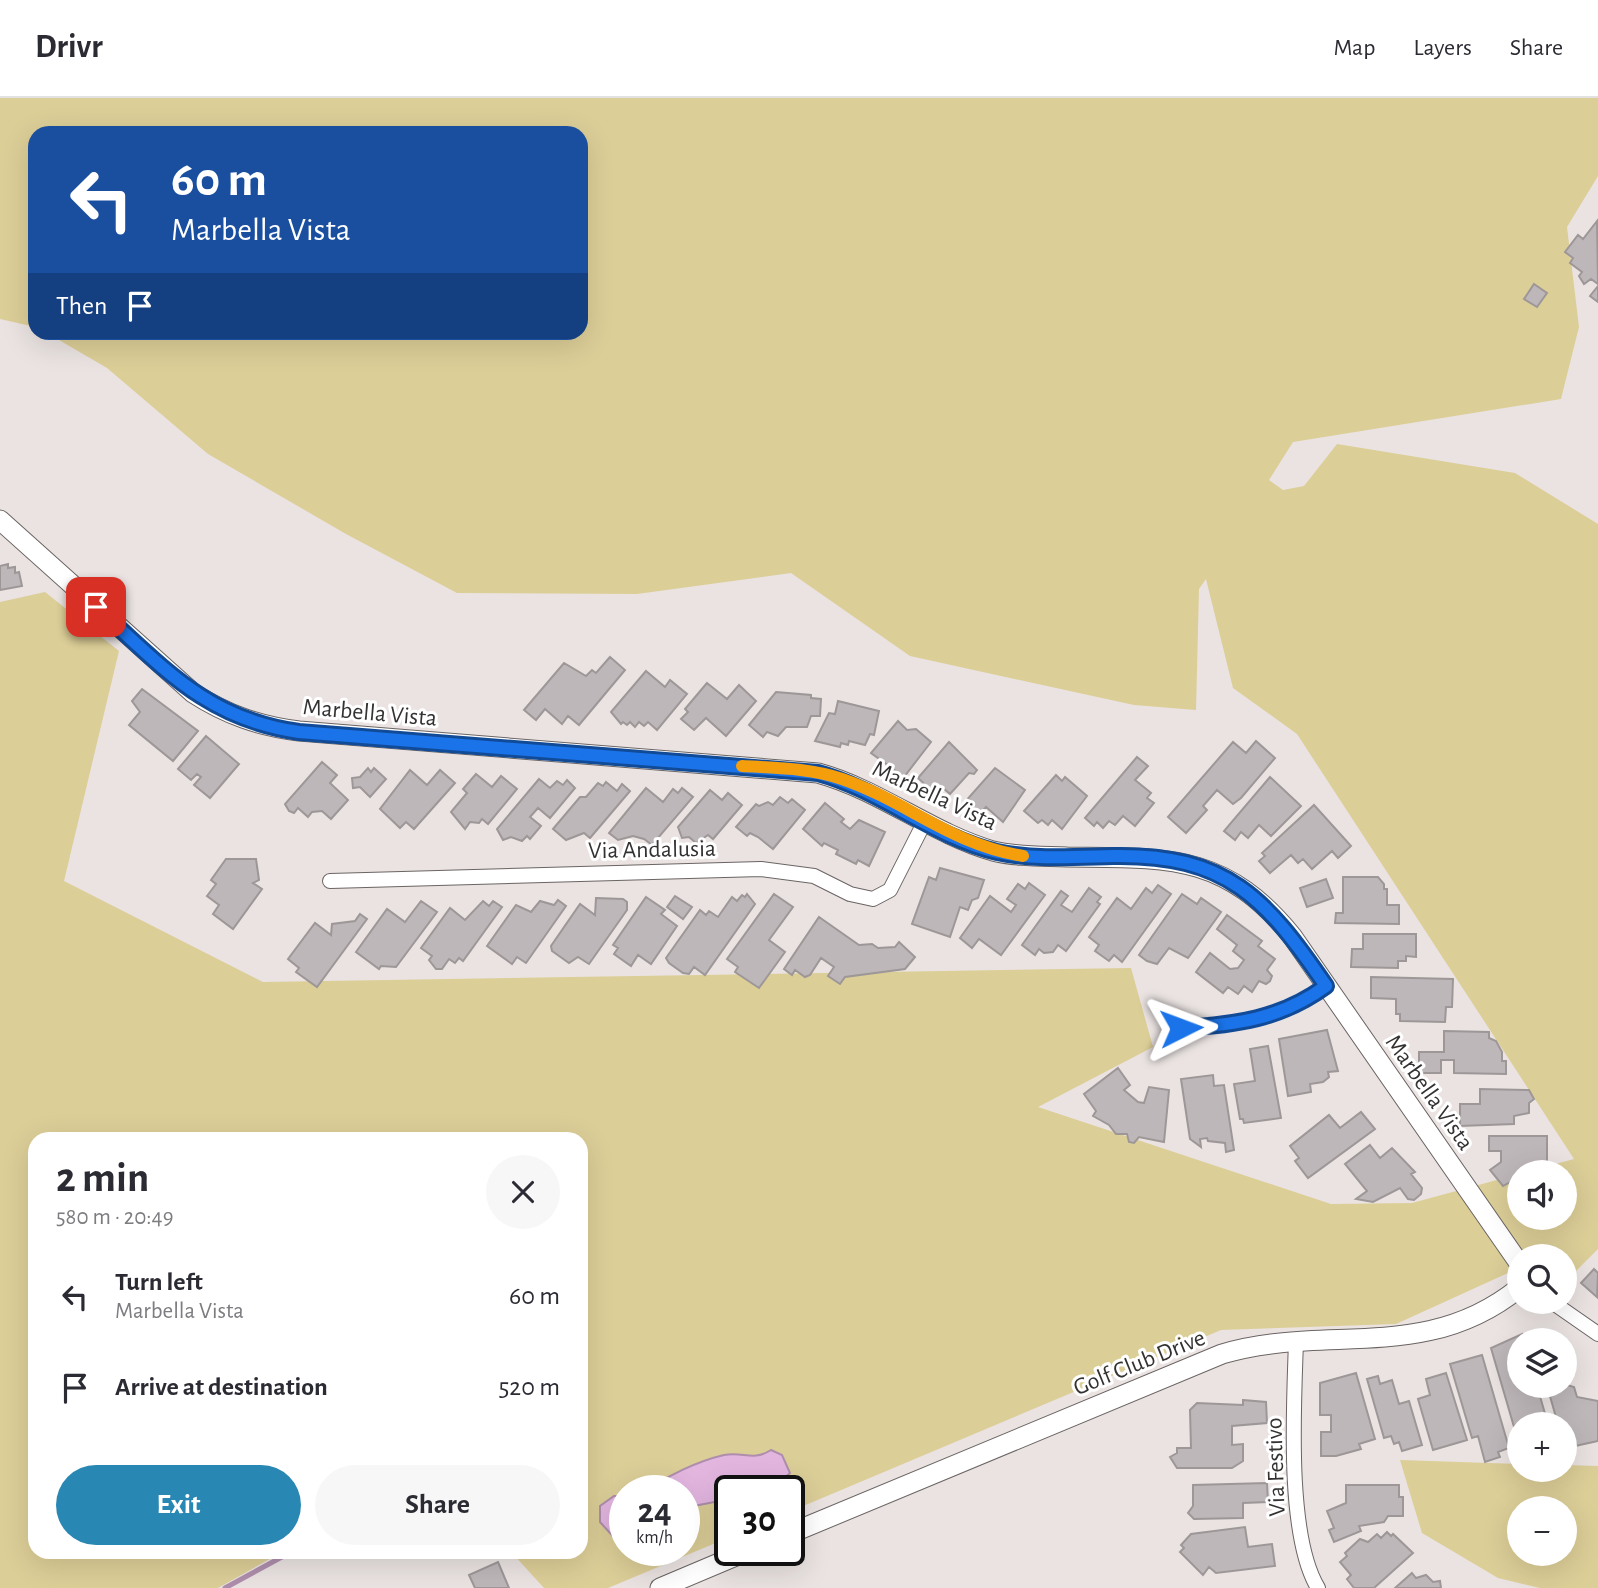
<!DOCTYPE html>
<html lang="en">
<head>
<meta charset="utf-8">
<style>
	body { margin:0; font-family:"Alegreya Sans",sans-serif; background:#f7f7f7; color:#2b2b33; height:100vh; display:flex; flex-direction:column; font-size:26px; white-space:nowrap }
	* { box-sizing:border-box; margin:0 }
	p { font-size:23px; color:#7c7c81 }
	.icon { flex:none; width:38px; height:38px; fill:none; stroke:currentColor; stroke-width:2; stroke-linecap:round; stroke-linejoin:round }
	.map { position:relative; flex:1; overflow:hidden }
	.details { position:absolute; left:28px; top:1034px; width:560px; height:427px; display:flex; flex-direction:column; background:#fff; border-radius:21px; box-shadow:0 7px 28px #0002 }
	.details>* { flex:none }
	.top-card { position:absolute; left:28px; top:28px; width:560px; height:214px; border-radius:21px; box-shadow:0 7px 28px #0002; background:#1a4fa0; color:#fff; overflow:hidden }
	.tools { position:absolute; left:1507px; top:1062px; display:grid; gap:14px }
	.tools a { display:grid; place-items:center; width:70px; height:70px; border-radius:50%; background:#fff; box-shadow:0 7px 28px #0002; font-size:35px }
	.speed { position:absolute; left:609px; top:1377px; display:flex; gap:14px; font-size:35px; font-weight:700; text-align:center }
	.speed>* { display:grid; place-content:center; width:91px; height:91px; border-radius:50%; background:#fff; box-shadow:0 7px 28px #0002; line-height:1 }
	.speed small { font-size:18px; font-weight:400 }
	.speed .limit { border:4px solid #111; border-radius:10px; background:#fff; color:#111 }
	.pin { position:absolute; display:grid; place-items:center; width:60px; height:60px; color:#fff; margin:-30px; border-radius:14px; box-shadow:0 4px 10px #0006 }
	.me { position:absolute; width:77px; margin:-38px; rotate:87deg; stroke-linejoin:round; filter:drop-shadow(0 0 5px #0008) }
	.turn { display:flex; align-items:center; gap:24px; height:147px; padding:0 28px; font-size:32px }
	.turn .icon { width:91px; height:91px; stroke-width:2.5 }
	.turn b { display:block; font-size:49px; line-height:60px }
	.then { display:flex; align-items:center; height:66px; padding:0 28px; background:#0003; gap:14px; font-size:26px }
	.round { display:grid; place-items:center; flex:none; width:74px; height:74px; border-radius:37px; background:#f7f7f7 }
	.head { display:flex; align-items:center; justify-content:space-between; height:119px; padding:0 28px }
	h1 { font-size:42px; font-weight:700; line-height:52px }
	.action { display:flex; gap:14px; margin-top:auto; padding:14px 28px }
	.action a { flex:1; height:80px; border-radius:42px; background:#2987b3; color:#fff; font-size:28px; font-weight:700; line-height:80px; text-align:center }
	.action a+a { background:#f7f7f7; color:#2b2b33 }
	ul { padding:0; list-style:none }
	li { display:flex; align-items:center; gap:21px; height:91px; padding:0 28px }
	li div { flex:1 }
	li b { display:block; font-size:26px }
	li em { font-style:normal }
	header { display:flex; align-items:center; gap:42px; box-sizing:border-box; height:98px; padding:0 35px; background:#fff; border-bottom:2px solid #e1e1e2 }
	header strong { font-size:33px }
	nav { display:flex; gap:38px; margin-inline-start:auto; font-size:24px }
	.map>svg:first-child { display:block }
	.green { fill:#dcce97; fill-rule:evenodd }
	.water { fill:#e3b6e0; stroke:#ae8eac; stroke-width:2 }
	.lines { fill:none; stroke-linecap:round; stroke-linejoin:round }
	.stream { stroke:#ae8eac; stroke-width:5 }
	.building { fill:#beb7b9; stroke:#9d9798; stroke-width:2 }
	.street-casing { stroke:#6a6463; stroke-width:16 }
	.secondary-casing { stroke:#6a6463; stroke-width:21 }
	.street { stroke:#fff; stroke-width:14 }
	.secondary { stroke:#fff; stroke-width:19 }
	.route-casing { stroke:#114b97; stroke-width:18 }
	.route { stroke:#1a73e8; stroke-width:12 }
	.slow { stroke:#f59e0b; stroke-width:12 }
	.labels { text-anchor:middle; stroke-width:6; stroke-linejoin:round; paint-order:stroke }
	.street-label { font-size:24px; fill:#343231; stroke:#fff }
</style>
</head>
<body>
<header>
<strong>Drivr</strong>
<nav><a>Map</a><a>Layers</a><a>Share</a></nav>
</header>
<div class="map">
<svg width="1598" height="1490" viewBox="0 0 1598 1490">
	<rect width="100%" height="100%" fill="#eae3e2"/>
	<!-- green -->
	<path class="green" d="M 0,0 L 1598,0 L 1598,78 L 1567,129 L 1579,229 L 1561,301 L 1293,344 L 1269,382 L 1283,392 L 1304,388 L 1337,346 L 1515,375 L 1598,426 L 1598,1151 L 1565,1184 L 1564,1158 L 1519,1158 L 1519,1170 L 1396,1226 L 1221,1232 L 789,1414 L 789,1393 L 730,1393 L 730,1439 L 608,1490 L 544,1490 L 513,1456 L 506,1454 L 581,1454 L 581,1041 L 35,1041 L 35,1454 L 282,1454 L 218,1490 L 0,1490 L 0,504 L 45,494 L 119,553 L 64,783 L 263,884 L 1131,870 L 1153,949 L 1038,1009 L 1331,1106 L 1412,1105 L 1519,1076 L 1519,1120 L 1564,1120 L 1564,1074 L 1526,1074 L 1574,1061 L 1297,636 L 1233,590 L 1206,481 L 1199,491 L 1196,612 L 1134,607 L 910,558 L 791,475 L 637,496 L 457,495 L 346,436 L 208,356 L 107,270 L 47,235 L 581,234 L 581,35 L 35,35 L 35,229 L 0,221 ZM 625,1393 L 684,1393 L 684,1452 L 625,1452 Z
		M 1400,1362 L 1519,1366 L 1519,1372 L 1564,1372 L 1565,1367 L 1598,1368 L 1598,1490 L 1540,1490 L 1498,1480 L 1422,1435 ZM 1519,1410 L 1564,1410 L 1564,1456 L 1519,1456 Z"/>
	<!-- water -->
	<path class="water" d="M 771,1352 L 782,1357 L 790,1375 L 772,1391 L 765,1393 L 730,1393 L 730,1401 L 694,1408 L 684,1416 L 684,1393 L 644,1393 C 667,1378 698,1363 724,1357 C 744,1353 752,1364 771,1352 Z
		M 614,1398 L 625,1398 L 625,1444 L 620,1446 L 600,1424 L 600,1408 Z"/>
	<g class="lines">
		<!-- stream -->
		<path class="stream" d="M 225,1490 L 291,1454"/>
	</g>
	<!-- building -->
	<path class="building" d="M 1597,123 L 1598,186 L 1591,181 L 1584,186 L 1579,178 L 1582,174 L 1570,165 L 1573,160 L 1565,154 L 1578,137 L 1583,141 Z
		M 1534,186 L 1547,195 L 1537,209 L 1524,201 Z
		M 1598,188 L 1598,204 L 1590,198 Z
		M 8,466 L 8,470 L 15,469 L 15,475 L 19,474 L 22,488 L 0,492 L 0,468 Z
		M 610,559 L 625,572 L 579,627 L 568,618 L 562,626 L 545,611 L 536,622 L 524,612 L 564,565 L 586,578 L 592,572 L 596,575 Z
		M 646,573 L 665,589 L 670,582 L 687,596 L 657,632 L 648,624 L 644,628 L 639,624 L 635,629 L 630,624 L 627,627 L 623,624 L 621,626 L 611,614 Z
		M 707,585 L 727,601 L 739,587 L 756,603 L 726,638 L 706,620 L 694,632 L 681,621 L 688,614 L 685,611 Z
		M 142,591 L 198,633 L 173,663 L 129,627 L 140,614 L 132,603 Z
		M 776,594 L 811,597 L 811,600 L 821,601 L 820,618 L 811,618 L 807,629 L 786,629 L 778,638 L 767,634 L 763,639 L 749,627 Z
		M 838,603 L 879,613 L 874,637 L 870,636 L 865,647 L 849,643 L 848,647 L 841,645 L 840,649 L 815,643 L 829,615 L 835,616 Z
		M 898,623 L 907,632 L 916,631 L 931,644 L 904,679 L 871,655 Z
		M 206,638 L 239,666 L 210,700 L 194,687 L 201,679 L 197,676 L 191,682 L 178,671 Z
		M 1256,643 L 1275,660 L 1241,700 L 1233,706 L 1217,692 L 1203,708 L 1207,712 L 1186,735 L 1168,719 L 1233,644 L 1246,655 Z
		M 949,644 L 977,672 L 974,676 L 969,675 L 950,696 L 943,690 L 940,694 L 935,689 L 931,692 L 918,680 Z
		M 1137,659 L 1148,668 L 1135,682 L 1151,695 L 1147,700 L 1154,705 L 1135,728 L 1123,718 L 1115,727 L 1109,723 L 1103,730 L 1097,724 L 1094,728 L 1085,720 Z
		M 322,664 L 337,677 L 330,685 L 348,702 L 331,721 L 322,713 L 312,714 L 308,719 L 298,710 L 294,715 L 289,713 L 285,706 Z
		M 368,670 L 371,674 L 374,670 L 386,681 L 370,699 L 360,689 L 353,690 L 352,680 L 360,679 Z
		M 995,670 L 1025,692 L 1003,724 L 986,709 L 978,718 L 964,705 Z
		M 410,672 L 427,687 L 440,672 L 455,685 L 414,731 L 406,724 L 400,730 L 380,711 Z
		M 476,676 L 492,689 L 501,678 L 517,691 L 488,726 L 482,721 L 479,725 L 470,724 L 465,731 L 451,714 L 467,695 L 463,691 Z
		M 1056,677 L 1062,683 L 1065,679 L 1087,698 L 1062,731 L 1052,722 L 1048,727 L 1042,722 L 1038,725 L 1024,713 Z
		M 1270,679 L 1301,708 L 1271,738 L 1259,727 L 1248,740 L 1241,734 L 1235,742 L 1224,733 Z
		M 539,681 L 550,690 L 557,683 L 563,687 L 567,682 L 575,690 L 550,720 L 538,710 L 530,719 L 541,728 L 530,741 L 527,738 L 522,743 L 511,739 L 503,742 L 497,731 Z
		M 606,684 L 617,693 L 622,686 L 630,693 L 590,740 L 584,735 L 566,742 L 553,731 L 580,699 L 586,699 L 598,685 L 603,688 Z
		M 646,690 L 663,704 L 673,691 L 678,695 L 682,690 L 693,699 L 652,747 L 644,741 L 633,738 L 618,742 L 609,735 Z
		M 710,692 L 722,702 L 728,695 L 742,707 L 713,741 L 708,737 L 696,745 L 689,739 L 682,740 L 678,729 Z
		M 780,699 L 788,705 L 792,701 L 805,712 L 773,751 L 758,739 L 750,735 L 747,738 L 736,729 L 756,706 L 759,708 L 768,704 L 773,707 Z
		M 825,705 L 844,721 L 841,724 L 850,731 L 859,722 L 885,734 L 869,768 L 858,762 L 856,766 L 836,756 L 838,752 L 824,745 L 822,748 L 803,731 Z
		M 1314,707 L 1351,748 L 1338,760 L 1332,753 L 1312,771 L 1303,761 L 1298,765 L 1291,757 L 1270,775 L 1259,763 L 1265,758 L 1262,755 Z
		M 226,761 L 256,761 L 259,782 L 253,785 L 262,791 L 233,831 L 213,816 L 219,807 L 207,798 L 216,786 L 211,782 Z
		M 940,770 L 984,782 L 978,800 L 972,802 L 968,812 L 960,809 L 950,839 L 912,826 L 929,779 L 936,782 Z
		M 1343,779 L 1378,779 L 1384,786 L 1384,791 L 1387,791 L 1387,807 L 1399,807 L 1399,826 L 1335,825 L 1336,815 L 1343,815 Z
		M 1326,781 L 1333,800 L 1307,809 L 1300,790 Z
		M 1029,785 L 1045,797 L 1001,857 L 979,841 L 972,850 L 960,840 L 990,798 L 1011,814 L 1016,807 L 1007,801 L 1018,786 L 1025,791 Z
		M 1158,787 L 1171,796 L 1122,864 L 1114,857 L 1109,863 L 1095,853 L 1099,847 L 1089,839 L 1117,800 L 1131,811 L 1146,790 L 1152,795 Z
		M 1089,790 L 1101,799 L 1097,804 L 1100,806 L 1066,853 L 1058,847 L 1053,854 L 1044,855 L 1039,851 L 1035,857 L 1022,847 L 1061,793 L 1068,798 L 1061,807 L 1072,814 Z
		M 747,796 L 755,806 L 705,877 L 694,869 L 689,876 L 683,875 L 669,865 L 666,860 L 700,812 L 706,817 L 709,813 L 718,819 L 732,799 L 737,803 L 742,797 L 745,799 Z
		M 774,796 L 793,809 L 769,842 L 785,854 L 759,890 L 735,874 L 738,869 L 727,861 Z
		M 1182,796 L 1197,806 L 1201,800 L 1221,814 L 1188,860 L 1169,850 L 1157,866 L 1147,863 L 1139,857 Z
		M 675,798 L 692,809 L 683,821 L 667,809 Z
		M 646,799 L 665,812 L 661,816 L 677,828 L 651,866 L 638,857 L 631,868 L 614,856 L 618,850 L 613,847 Z
		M 596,800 L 623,801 L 627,804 L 627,812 L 589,866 L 578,859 L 569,865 L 552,853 L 551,848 L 580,806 L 595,817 Z
		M 558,802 L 566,808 L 526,865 L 517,859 L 512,866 L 487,848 L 516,807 L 531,814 L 540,803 L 554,807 Z
		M 421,803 L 437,814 L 396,869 L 381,868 L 379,871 L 356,854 L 387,811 L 405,824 Z
		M 483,803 L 489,808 L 493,803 L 502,809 L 463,863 L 459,860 L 455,865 L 449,861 L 442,871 L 436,871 L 429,862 L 432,858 L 421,850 L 450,810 L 465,822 Z
		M 360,816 L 367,821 L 317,889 L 296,874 L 299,870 L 288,861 L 315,825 L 331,837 L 332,826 L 355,823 Z
		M 1227,817 L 1262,843 L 1258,848 L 1275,861 L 1267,872 L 1272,878 L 1270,883 L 1266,886 L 1259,883 L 1252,894 L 1244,888 L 1238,896 L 1228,889 L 1223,895 L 1196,874 L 1210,855 L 1230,871 L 1238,870 L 1244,862 L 1233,853 L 1237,847 L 1217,831 Z
		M 819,819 L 859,847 L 872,846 L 878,850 L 895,849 L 899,844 L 915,859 L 905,871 L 845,879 L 840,886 L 828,878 L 834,869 L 821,860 L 810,877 L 805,879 L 795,872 L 792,877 L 784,871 Z
		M 1363,836 L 1416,836 L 1416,859 L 1406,858 L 1406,863 L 1398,863 L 1398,870 L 1351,869 L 1352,851 L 1363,851 Z
		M 1371,879 L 1453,881 L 1452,909 L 1446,909 L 1445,924 L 1400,923 L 1400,916 L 1396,916 L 1396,901 L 1371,900 Z
		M 1327,932 L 1338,973 L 1328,974 L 1329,979 L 1323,984 L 1310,986 L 1311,994 L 1288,998 L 1279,941 Z
		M 1444,933 L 1489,934 L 1489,940 L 1496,943 L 1502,954 L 1502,963 L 1506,963 L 1506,976 L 1454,975 L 1454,962 L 1441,962 L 1441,975 L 1419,975 L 1419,954 L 1444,954 Z
		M 1268,948 L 1281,1020 L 1244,1025 L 1243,1021 L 1240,1021 L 1234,986 L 1255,983 L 1250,951 Z
		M 1118,970 L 1130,987 L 1124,992 L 1138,1004 L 1144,1005 L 1149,989 L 1169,992 L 1164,1044 L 1139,1039 L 1134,1045 L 1129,1044 L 1127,1036 L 1116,1036 L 1109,1027 L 1093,1018 L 1096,1013 L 1084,996 Z
		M 1213,977 L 1214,988 L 1224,987 L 1234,1052 L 1226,1054 L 1225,1045 L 1208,1043 L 1207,1040 L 1200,1041 L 1201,1049 L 1190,1041 L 1181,981 Z
		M 1480,991 L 1529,992 L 1534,1001 L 1529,1005 L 1529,1015 L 1514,1018 L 1514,1026 L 1460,1028 L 1460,1006 L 1480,1006 Z
		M 1361,1014 L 1375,1031 L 1308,1080 L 1295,1063 L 1299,1060 L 1290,1048 L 1329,1017 L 1340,1030 Z
		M 1489,1038 L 1547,1038 L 1547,1066 L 1533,1066 L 1533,1074 L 1519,1074 L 1519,1079 L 1503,1088 L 1490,1072 L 1501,1064 L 1501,1053 L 1489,1053 Z
		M 1370,1047 L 1380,1060 L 1392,1050 L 1415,1074 L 1411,1076 L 1422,1090 L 1421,1096 L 1414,1102 L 1408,1101 L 1400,1090 L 1373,1104 L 1356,1101 L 1367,1093 L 1345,1066 Z
		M 1594,1171 L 1598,1175 L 1597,1199 L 1581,1185 Z
		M 1522,1236 L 1519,1288 L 1537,1288 L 1548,1326 L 1519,1326 L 1519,1346 L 1491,1250 Z
		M 1482,1257 L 1509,1350 L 1498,1354 L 1500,1359 L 1485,1364 L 1478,1338 L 1472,1340 L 1450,1266 Z
		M 1356,1275 L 1375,1341 L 1359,1346 L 1361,1351 L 1336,1358 L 1321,1358 L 1321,1334 L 1331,1334 L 1331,1317 L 1320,1317 L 1320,1285 Z
		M 1446,1275 L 1467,1342 L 1433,1352 L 1418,1301 L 1430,1297 L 1426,1281 Z
		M 1378,1278 L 1380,1286 L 1392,1282 L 1399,1306 L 1409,1303 L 1422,1347 L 1402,1353 L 1399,1344 L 1394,1346 L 1391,1338 L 1384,1340 L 1367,1281 Z
		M 1564,1279 L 1567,1287 L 1574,1289 L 1577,1299 L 1598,1303 L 1598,1343 L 1575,1348 L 1572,1336 L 1564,1333 L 1564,1326 L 1558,1326 L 1547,1288 L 1564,1288 Z
		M 1243,1302 L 1266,1304 L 1267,1325 L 1232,1328 L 1232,1347 L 1243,1346 L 1243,1363 L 1232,1370 L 1177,1370 L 1170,1359 L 1177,1355 L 1177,1350 L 1191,1350 L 1190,1312 L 1197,1305 L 1243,1307 Z
		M 1267,1385 L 1268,1404 L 1243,1405 L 1243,1420 L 1194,1421 L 1188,1415 L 1193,1408 L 1193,1387 Z
		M 1346,1387 L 1399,1387 L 1399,1399 L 1403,1399 L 1403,1418 L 1388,1418 L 1384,1424 L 1359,1428 L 1361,1433 L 1334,1444 L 1329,1432 L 1334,1430 L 1327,1413 L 1346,1405 Z
		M 1245,1429 L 1248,1449 L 1272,1446 L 1275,1468 L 1216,1475 L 1209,1469 L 1203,1477 L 1180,1454 L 1184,1450 L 1181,1447 L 1191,1436 Z
		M 1387,1434 L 1391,1438 L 1393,1436 L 1413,1455 L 1374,1490 L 1354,1490 L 1347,1481 L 1351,1477 L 1340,1464 L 1347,1458 L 1345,1455 L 1360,1441 L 1368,1444 L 1377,1436 L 1381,1440 Z
		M 498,1464 L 509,1490 L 475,1490 L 469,1477 Z
		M 1412,1475 L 1416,1480 L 1426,1477 L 1433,1484 L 1440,1483 L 1441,1490 L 1395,1490 Z"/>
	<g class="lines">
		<defs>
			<path id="street" d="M 330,783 L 761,771 L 814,778 L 850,796 L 873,801 L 890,792 L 925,723
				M 1181,930 C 1235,927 1281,921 1326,888
				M 1552,1204 L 1598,1236
				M 1296,1243 C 1294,1306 1286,1437 1318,1490"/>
			<path id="secondary" d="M 0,422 L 193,595 C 227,617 259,628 299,633 L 818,675 C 880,692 931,735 993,753 C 1017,759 1042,758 1067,759 C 1165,760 1224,754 1292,838 L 1519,1165
				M 789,1436 L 1222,1256 C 1326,1225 1425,1266 1519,1190
				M 660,1490 L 750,1452"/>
		</defs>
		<!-- street casing -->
		<use href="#street" class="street-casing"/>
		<!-- secondary casing -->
		<use href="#secondary" class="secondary-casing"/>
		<!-- street -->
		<use href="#street" class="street"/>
		<!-- secondary -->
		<use href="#secondary" class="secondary"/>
	</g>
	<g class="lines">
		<defs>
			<path id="route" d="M 96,509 C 163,569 206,621 299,634 L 818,675 C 881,692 933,739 997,754 C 1034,762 1075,759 1113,758 C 1227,756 1266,800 1326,888 C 1281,921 1235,927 1181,930"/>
		</defs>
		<!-- route casing -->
		<use href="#route" class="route-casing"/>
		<!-- route -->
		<use href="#route" class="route"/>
		<!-- slow -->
		<path class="slow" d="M 742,668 C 775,670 810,670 842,681 C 908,704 950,746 1023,758"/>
	</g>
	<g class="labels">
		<!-- street labels -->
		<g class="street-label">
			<text transform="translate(370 614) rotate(5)" y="8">Marbella Vista</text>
			<text transform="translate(935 697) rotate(25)" y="8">Marbella Vista</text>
			<text transform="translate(652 751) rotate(-1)" y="8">Via Andalusia</text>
			<text transform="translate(1430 994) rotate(55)" y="8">Marbella Vista</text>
			<text transform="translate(1139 1264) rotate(-22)" y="8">Golf Club Drive</text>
			<text transform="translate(1275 1369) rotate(-92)" y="8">Via Festivo</text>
		</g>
	</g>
</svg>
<div class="tools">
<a><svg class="icon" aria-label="sound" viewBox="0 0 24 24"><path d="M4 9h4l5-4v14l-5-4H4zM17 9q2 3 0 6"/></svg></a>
<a><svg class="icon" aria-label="search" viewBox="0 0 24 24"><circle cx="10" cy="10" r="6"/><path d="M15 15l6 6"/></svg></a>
<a><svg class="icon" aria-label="layers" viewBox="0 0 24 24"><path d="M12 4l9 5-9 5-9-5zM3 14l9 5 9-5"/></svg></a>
<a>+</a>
<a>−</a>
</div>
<div class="speed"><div>24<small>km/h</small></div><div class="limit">30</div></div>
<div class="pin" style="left:96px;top:509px;background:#d93025"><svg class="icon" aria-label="arrive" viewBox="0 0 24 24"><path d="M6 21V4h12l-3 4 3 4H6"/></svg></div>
<svg class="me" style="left:1181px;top:930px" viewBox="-20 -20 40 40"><path d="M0-17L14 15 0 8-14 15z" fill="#1a73e8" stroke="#fff" stroke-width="4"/></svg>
<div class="top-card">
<div class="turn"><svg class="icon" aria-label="left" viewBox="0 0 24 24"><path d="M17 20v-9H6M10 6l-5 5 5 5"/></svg><div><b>60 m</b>Marbella Vista</div></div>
<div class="then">Then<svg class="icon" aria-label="arrive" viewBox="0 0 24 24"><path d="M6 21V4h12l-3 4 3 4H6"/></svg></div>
</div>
<section class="details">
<div class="head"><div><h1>2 min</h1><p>580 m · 20:49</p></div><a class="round"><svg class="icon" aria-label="close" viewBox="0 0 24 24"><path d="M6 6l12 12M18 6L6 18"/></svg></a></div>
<ul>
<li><svg class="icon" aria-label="left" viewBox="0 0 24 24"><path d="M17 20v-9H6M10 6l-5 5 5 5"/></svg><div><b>Turn left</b><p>Marbella Vista</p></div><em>60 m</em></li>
<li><svg class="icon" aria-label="arrive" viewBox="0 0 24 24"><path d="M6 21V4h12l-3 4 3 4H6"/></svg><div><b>Arrive at destination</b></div><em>520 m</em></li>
</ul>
<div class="action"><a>Exit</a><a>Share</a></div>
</section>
</div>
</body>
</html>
